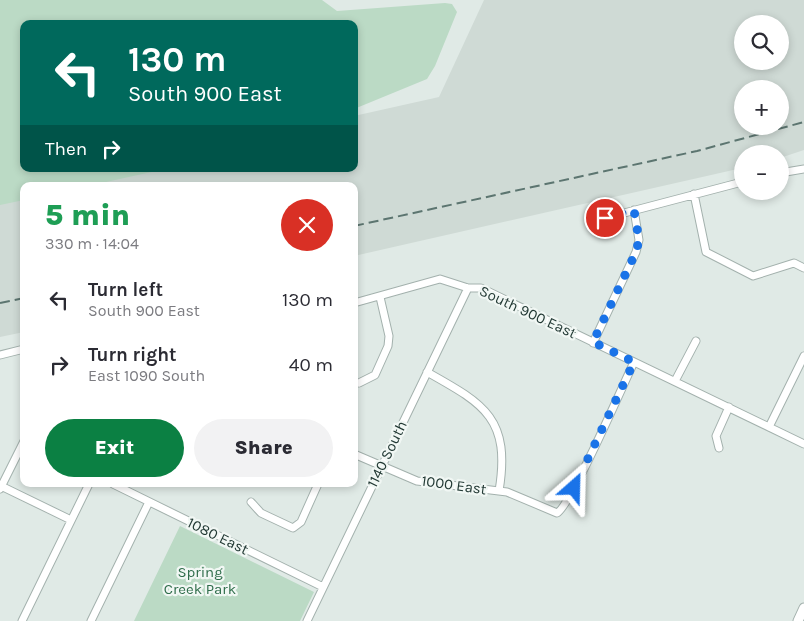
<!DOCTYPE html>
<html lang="en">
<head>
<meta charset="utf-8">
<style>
	body { margin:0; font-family:Karla,sans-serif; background:#f2f2f3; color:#2b2b33; height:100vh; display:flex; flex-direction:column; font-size:19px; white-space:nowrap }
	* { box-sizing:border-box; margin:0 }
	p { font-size:16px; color:#7c7c81 }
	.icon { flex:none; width:28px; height:28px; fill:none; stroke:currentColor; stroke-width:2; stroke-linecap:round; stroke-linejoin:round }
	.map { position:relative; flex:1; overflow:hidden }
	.sheet { position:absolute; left:20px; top:182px; width:338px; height:305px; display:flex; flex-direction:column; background:#fff; border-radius:10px; box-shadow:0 2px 8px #0003 }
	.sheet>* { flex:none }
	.top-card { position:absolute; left:20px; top:20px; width:338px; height:152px; border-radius:10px; box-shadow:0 2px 8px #0003; background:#00695c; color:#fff; overflow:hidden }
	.fabs { position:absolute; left:734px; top:15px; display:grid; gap:10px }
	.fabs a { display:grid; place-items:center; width:55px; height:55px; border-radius:50%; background:#fff; box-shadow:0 2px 8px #0003; font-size:25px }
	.pin { position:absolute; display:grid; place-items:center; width:42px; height:42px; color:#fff; margin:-21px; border:2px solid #fff; border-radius:50%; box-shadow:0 1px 5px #0007 }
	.me { position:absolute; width:55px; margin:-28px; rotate:25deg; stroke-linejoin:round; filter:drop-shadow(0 0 4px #0008) }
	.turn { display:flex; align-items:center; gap:18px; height:105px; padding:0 25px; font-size:22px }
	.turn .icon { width:65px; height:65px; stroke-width:2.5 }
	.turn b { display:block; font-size:35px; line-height:42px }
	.then { display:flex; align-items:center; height:48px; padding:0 25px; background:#0003; gap:10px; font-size:19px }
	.round { display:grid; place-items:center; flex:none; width:52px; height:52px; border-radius:26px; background:#f2f2f3 }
	.summary { display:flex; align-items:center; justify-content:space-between; height:85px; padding:0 25px }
	h1 { font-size:30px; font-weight:800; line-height:38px; color:#1e9e55 }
	.primary-button { display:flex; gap:10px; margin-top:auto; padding:10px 25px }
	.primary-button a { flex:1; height:58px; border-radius:30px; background:#0b8043; color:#fff; font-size:20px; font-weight:800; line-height:58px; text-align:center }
	.primary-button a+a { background:#f2f2f3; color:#2b2b33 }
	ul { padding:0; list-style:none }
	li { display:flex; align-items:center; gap:15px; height:65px; padding:0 25px }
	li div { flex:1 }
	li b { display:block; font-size:19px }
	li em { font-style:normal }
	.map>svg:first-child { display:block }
	.built { fill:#cfdad5; fill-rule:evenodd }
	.green { fill:#bbdac5 }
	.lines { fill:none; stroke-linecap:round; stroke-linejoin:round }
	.minor-casing { stroke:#a3b1ad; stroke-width:9 }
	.tertiary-casing { stroke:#a3b1ad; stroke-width:11 }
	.minor { stroke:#fff; stroke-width:7 }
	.tertiary { stroke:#fff; stroke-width:9 }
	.rail { stroke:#5c7570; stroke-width:2; stroke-dasharray:10 5; stroke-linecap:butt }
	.route { stroke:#1a73e8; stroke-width:9; stroke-dasharray:0 16.2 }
	.labels { text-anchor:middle; stroke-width:4.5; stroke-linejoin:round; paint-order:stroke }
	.street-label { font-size:15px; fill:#223934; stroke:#f1f7f4 }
	.park-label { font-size:15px; fill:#2f6d4b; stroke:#f1f7f4 }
</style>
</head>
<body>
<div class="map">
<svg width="804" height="621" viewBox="0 0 804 621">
	<rect width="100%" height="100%" fill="#e0eae6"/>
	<!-- built -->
	<path class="built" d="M 484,0 L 804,0 L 804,150 L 780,158 L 780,154 L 742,154 L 742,168 L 354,256 L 354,186 L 25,186 L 107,169 L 354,169 L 354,116 L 439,97 ZM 742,24 L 780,24 L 780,61 L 742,61 ZM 742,89 L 780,89 L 780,126 L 742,126 Z
		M 24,187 L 24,332 L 0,337 L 0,192 Z"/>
	<!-- green -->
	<path class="green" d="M 0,0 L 322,0 L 337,11 L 445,3 L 452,4 L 457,12 L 435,66 L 427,79 L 354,109 L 354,24 L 24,24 L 24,169 L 165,169 L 88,186 L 24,186 L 24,200 L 0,205 Z
		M 180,526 L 314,592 L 300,621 L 134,621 Z"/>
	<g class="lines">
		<defs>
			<path id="minor" d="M 780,173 L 804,169
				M 694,194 L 706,252 L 753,276 L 794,263 L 804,268
				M 590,222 L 742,182
				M 354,303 L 440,279 L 468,288 L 481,288 L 804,444
				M 593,343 L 636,252 L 639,240 L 634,210
				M 0,355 L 24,349
				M 427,372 C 484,404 511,418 499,491
				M 675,381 L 696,341
				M 359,383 L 375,375 L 388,346 L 389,336 L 380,297
				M 769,427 L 804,356
				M 719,448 L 716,436 L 729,407
				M 354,454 L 417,481 L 507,492 L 557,513 C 570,507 624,383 634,362
				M 113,484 L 323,587
				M 1,486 L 71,520
				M 0,489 L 24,441
				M 251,502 L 261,513 L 293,528 L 301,522 L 318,484
				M 22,621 L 89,484
				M 91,621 L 149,502
				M 307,621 L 468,288"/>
			<path id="tertiary" d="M 798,621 L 804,608"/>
		</defs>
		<!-- minor casing -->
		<use href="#minor" class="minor-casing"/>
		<!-- tertiary casing -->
		<use href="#tertiary" class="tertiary-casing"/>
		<!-- minor -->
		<use href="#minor" class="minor"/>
		<!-- tertiary -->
		<use href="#tertiary" class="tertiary"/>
		<!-- rail -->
		<path class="rail" d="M 354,226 L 697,151 L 804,122
			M 0,303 L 24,298"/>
	</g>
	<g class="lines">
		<!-- route -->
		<path class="route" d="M 574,488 L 634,362 L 593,342 L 636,252 L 639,240 L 634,210 L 605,218"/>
	</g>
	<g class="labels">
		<!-- street labels -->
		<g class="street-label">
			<text transform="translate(528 312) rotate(25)" y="5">South 900 East</text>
			<text transform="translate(387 454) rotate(-64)" y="5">1140 South</text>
			<text transform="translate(454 485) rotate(8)" y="5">1000 East</text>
			<text transform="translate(218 536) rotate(26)" y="5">1080 East</text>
		</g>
		<!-- park labels -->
		<g class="park-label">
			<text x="200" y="577">Spring<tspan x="200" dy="17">Creek Park</tspan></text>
		</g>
	</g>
</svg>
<div class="fabs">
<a><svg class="icon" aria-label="search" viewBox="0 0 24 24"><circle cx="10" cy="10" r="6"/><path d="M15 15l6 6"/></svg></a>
<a>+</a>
<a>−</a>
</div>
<div class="pin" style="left:605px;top:218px;background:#d93025"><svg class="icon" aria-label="arrive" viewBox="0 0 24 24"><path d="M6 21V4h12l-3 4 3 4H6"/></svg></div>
<svg class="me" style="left:574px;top:488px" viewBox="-20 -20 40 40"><path d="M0-17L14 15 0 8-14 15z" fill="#1a73e8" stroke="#fff" stroke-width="4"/></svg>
<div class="top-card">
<div class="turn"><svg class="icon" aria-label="left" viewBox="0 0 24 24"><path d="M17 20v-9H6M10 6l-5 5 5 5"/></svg><div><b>130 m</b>South 900 East</div></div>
<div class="then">Then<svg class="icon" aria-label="right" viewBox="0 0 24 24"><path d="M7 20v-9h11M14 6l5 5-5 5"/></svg></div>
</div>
<section class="sheet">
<div class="summary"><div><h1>5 min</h1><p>330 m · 14:04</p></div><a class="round" style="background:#d93025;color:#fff"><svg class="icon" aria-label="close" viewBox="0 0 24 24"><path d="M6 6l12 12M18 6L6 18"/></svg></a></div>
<ul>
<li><svg class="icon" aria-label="left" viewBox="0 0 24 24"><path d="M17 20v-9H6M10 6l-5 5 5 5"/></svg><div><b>Turn left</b><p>South 900 East</p></div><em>130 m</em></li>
<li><svg class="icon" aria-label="right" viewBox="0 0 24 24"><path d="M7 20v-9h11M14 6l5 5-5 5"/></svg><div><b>Turn right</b><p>East 1090 South</p></div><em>40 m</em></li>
</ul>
<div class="primary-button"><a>Exit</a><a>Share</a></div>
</section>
</div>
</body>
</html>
